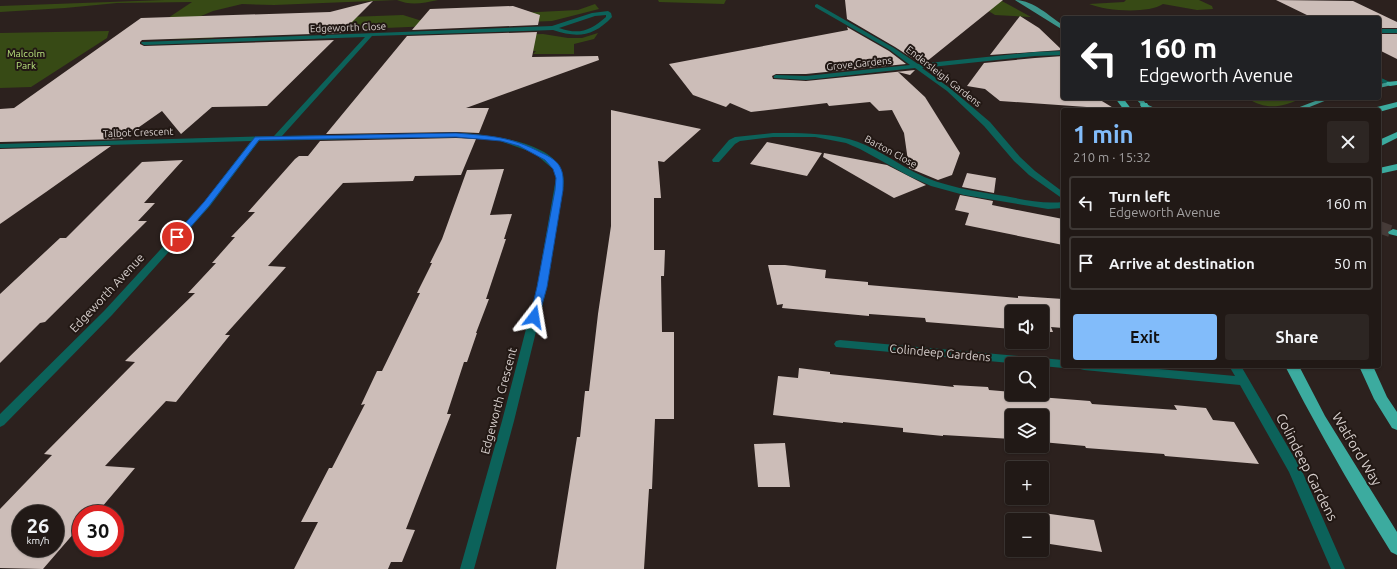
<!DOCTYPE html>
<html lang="en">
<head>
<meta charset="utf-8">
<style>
	body { margin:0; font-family:Ubuntu,sans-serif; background:#2d2623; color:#f1f3f6; height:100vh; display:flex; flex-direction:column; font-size:15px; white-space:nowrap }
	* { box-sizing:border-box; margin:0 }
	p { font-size:13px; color:#a2a0a1 }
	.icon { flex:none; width:22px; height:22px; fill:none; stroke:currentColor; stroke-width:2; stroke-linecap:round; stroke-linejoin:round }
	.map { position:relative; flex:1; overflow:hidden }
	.sheet { position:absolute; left:1061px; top:108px; width:320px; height:260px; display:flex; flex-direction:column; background:#211916; border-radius:4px; box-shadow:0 1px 3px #0004,0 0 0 1px #3e3835 }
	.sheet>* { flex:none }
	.top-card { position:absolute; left:1061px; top:16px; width:320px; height:84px; border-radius:4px; box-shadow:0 1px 3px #0004,0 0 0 1px #3e3835; background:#202124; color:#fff; overflow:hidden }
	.buttons { position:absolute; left:1005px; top:305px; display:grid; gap:8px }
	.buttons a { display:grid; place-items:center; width:44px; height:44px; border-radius:4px; background:#211916; box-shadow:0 1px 3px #0004,0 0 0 1px #3e3835; font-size:20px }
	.speed { position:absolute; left:12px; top:505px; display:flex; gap:8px; font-size:20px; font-weight:700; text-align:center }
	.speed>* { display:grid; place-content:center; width:52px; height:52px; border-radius:50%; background:#211916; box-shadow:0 1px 3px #0004,0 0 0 1px #3e3835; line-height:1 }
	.speed small { font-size:10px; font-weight:400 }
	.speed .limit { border:6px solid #d22; background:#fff; color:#111 }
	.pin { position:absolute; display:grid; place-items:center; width:34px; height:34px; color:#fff; margin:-17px; border:2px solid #fff; border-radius:50%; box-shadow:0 1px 4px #0007 }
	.me { position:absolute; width:44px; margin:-22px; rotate:14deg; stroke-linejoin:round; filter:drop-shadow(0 0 3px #0008) }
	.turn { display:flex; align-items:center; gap:14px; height:84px; padding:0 12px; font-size:18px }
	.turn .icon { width:52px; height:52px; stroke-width:2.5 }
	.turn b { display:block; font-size:28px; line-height:34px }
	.round { display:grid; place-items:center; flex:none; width:42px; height:42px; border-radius:4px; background:#2d2623 }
	.summary { display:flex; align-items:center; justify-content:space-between; height:68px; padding:0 12px }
	h1 { font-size:24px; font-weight:600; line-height:30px; color:#82bcfa }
	.primary-button { display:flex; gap:8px; margin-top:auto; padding:8px 12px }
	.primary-button a { flex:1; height:46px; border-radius:4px; background:#82bcfa; color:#111; font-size:16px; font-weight:600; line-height:46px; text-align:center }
	.primary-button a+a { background:#2d2623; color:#f1f3f6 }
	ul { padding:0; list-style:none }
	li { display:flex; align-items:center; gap:12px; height:54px; margin:0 8px 6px; padding:0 4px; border:2px solid #3e3835; border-radius:4px }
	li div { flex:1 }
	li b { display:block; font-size:15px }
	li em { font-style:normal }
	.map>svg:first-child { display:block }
	.green { fill:#374a15 }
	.building { fill:#ccbdb8; fill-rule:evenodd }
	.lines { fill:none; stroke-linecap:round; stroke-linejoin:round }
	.highway-tunnel { stroke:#463b38; stroke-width:12; stroke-dasharray:12 6; stroke-linecap:butt }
	.street { fill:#0c625a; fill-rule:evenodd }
	.primary { fill:#3c958b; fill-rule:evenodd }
	.highway { fill:#3cab9f; fill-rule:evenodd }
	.route { fill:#1a73e8; stroke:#114b97 }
	.labels { text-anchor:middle; stroke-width:4; stroke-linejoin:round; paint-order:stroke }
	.far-street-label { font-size:10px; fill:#d7cfcd; stroke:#221814 }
	.far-park-label { font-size:10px; fill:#bae47e; stroke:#221814 }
	.street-label { font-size:12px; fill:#d7cfcd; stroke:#221814 }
	.near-street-label { font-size:14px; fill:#d7cfcd; stroke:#221814 }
</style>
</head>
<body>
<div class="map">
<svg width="1397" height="569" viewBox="0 0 1397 569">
	<rect width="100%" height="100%" fill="#2c211e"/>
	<!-- green -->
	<path class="green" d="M 164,0 L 438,0 C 423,3 411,6 397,0 L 274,5 L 242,4 L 213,11 L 194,19 L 349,17 L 403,15 L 419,20 L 452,18 L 454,16 L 578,10 L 595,4 L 599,9 L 552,21 L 337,30 L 228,32 L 212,38 L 157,39 L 165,20 L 192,2 L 117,3 L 65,8 L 0,12 L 0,6 Z
		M 658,0 L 726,0 L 724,4 L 659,2 Z
		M 1000,0 L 1031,17 L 995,15 L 982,7 Z
		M 1126,0 L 1199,0 L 1212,6 L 1213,9 L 1197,10 L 1163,4 C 1148,14 1106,11 1089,4 L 1124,2 Z
		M 109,31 L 107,38 L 31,87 L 0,88 L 0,33 Z
		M 598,33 L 594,39 L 574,44 L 574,54 L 533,54 L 536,51 L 515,52 L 444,37 L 543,34 L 568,38 L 582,38 Z
		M 1247,98 L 1303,98 C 1282,107 1267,111 1247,98 Z"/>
	<!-- building -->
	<path class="building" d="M 845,0 L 1003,0 L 926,62 L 918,62 L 895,47 L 847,19 Z
		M 1276,0 L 1353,1 L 1397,22 L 1397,28 L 1379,28 L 1379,18 L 1313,18 Z
		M 373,1 L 341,33 L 142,40 L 140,42 L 140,44 L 144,46 L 334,40 L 267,106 L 212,107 L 181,134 L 162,111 L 122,139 L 0,142 L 0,109 L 14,108 L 141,18 L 330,12 Z
		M 513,6 L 540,15 L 538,25 L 412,30 L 430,9 Z
		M 1020,16 L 1039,28 L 1062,50 L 990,55 Z
		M 847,27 L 889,51 L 906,64 L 806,74 L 776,74 L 772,76 L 773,79 L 806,81 L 915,70 L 910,75 L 898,72 L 925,97 L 960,153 L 952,175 L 938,180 L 909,168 L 904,133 L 892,110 L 879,111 L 870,102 L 829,106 L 827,103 L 751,112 L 730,103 L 726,107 L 693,95 L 669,64 L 848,30 Z
		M 537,32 L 532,57 L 598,56 L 599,60 L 466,108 L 489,108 L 479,133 L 456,132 L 326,134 L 407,36 Z
		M 1379,34 L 1397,34 L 1397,59 L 1379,50 Z
		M 1063,56 L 1063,98 L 1097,98 L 1115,109 L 1000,101 L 985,89 L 967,86 L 984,63 L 1035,58 Z
		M 611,110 L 701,129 L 664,162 L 658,161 L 661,198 L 654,198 L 654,250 L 665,250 L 664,276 L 661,276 L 662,332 L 674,332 L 674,419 L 655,419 L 652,489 L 649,489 L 644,569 L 556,569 L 577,437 L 580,437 L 585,391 L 589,391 L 598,314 L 611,226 Z
		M 456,138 L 476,139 L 461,175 L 415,176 L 413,181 L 343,183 L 268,266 L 286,267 L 225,335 L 230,335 L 176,402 L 166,401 L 105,466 L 135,468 L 96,514 L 81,514 L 81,525 L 43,569 L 0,568 L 0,509 L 52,455 L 44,454 L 135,362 L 125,361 L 195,293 L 188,293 L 216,263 L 212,263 L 235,237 L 231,237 L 255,212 L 248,212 L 295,159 L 299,156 L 308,156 L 320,141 ZM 21,514 L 55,514 L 55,548 L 21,548 Z
		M 767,142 L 822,153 L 807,176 L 750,164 Z
		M 111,146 L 46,192 L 0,224 L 0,149 Z
		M 824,153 L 887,165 L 926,185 L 894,198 L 823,157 Z
		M 183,160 L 144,203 L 155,203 L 138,221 L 147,221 L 45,322 L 40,323 L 0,363 L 0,294 L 60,238 L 66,238 L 142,162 Z
		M 504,169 L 490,215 L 512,214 L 504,239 L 506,239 L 486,299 L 489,299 L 476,333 L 477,333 L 467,362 L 464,362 L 447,414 L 451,414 L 406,529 L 415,530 L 402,562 L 391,562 L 388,569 L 294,569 L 318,522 L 301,522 L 329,468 L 332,468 L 365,404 L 361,405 L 377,371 L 382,371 L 420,293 L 417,293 L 432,263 L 430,263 L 442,239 L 467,170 Z
		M 967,173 L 996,178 L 994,193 L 962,187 Z
		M 960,195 L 993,201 L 992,205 L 1063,219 L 1063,245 L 965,225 L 969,213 L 955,210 Z
		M 768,265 L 785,265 L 826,270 L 825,278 L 868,282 L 868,285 L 1018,298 L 1018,296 L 1063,299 L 1063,328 L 1051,327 L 1053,332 L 1042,332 L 1042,312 L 1012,312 L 1012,329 L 926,322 L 925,318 L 869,314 L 869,316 L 782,308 L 783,304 L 777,305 Z
		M 799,368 L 830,372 L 830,374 L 954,387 L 953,385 L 988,387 L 989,390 L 1012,392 L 1012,394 L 1038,394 L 1039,397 L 1090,401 L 1092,404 L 1177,410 L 1174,405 L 1206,408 L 1213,420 L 1234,422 L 1259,464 L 1165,456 L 1164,454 L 1086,448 L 1085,446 L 1042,442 L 1042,416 L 1012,416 L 1012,439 L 943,435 L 943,436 L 903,432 L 903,428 L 843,422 L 843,423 L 773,415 L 778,376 L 798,378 Z
		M 785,443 L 790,487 L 758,487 L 754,444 Z
		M 1043,513 L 1094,520 L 1102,552 L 1050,544 Z"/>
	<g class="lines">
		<!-- highway-tunnel -->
		<path class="highway-tunnel" d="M 1379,227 L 1393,232"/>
		<!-- street -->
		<path class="street" d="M 817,4 L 894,48 L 918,64 L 1035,52 L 1063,51 L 1063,55 L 1035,56 L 922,68 L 951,89 L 990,122 L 1020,157 L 1035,171 L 1063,192 L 1063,199 L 1029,175 L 1014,161 L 984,126 L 947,91 L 915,68 L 806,80 L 774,78 L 774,76 L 776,75 L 806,76 L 910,65 L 890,50 L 815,7 L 815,5 Z
			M 608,11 L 611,13 L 612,17 C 593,37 577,38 553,30 L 372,36 L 282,136 L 456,133 C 483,134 548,140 561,169 C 564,176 564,182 563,190 L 547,287 L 514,421 L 474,569 L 460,569 L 502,421 L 537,287 L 556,178 L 553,169 L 534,153 L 500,141 L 479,138 L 456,137 L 259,141 L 210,206 L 112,315 L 4,425 L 0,427 L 0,414 L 104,311 L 204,202 L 251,141 L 0,148 L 0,144 L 274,136 L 365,37 L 144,45 L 141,43 L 142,42 L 552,26 L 592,13 ZM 606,15 L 606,17 C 590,31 579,35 559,28 L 595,16 Z
			M 1379,29 L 1397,29 L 1397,33 L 1379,33 Z
			M 1379,77 L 1392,83 L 1393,84 L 1390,86 L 1379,81 Z
			M 773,133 C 799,133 824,133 849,139 C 872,145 893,161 914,172 C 943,187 974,191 1005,196 C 1025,200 1043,204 1063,202 L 1063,208 L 1048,209 L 964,195 L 931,186 L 909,176 L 860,149 L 846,143 L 815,137 L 773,137 L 740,141 L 735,144 L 719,162 L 713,162 L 712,160 L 729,140 L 735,137 Z
			M 840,340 L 1063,360 L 1063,366 L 1067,366 L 1063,368 L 1042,366 L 1042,364 L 1020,364 L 836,347 L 834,344 L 836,341 Z
			M 1078,366 L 1126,366 L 1235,376 L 1229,366 L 1241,366 L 1302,471 L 1345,569 L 1331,569 L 1289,472 L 1240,385 L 1084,370 L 1080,369 Z"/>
		<!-- primary -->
		<path class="primary" d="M 1015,0 C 1033,0 1049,16 1063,25 L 1063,30 Z
			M 1390,82 L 1392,83 L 1392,85 L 1379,88 L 1379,84 Z
			M 1136,98 L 1142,98 L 1146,104 L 1159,110 C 1148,110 1142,108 1136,98 Z
			M 1323,98 L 1332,98 L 1302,110 L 1292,110 Z"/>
		<!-- highway -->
		<path class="highway" d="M 1397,81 L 1397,85 L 1390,86 L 1386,84 L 1387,82 Z
			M 1115,98 L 1123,98 L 1132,110 L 1124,110 Z
			M 1397,102 L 1397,107 L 1379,112 L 1379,110 L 1372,110 L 1373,108 Z
			M 1141,103 L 1147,103 L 1151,110 L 1143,110 L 1140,105 Z
			M 1397,132 L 1397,138 L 1379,147 L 1379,140 Z
			M 1397,164 L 1397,170 L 1379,174 L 1379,168 Z
			M 1393,229 L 1397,230 L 1397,236 L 1389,234 L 1388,232 Z
			M 1285,366 L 1299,366 L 1325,416 L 1397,532 L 1397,555 L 1391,552 C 1353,491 1318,430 1285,366 Z
			M 1359,366 L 1373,366 L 1387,397 L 1397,412 L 1397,430 L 1392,428 L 1374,399 Z"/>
	</g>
	<!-- route -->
	<path class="route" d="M 456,133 C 490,136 510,136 542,153 C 549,156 558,161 561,169 C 564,176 563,183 563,190 L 547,287 L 538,319 L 534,320 L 530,317 L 537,287 L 555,190 L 556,178 L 553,169 L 545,160 L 519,146 L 501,141 L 456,137 L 259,140 L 209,206 L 180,239 L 177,239 L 173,237 L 204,202 L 255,137 Z"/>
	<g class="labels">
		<!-- far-street labels -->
		<g class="far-street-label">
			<text transform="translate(348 27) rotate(-2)" y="4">Edgeworth Close</text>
			<text transform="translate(859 63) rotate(-6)" y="4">Grove Gardens</text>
			<text transform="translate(944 76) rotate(38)" y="4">Endersleigh Gardens</text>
			<text transform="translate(138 132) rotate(-2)" y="4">Talbot Crescent</text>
			<text transform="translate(891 151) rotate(28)" y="4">Barton Close</text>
		</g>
		<!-- far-park labels -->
		<g class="far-park-label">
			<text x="26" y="57">Malcolm<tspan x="26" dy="12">Park</tspan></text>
		</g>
		<!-- street labels -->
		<g class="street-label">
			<text transform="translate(107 293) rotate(-47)" y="4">Edgeworth Avenue</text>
			<text transform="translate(940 353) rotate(5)" y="4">Colindeep Gardens</text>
			<text transform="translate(499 401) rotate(-75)" y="4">Edgeworth Crescent</text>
		</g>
		<!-- near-street labels -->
		<g class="near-street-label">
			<text transform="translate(1357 449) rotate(59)" y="5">Watford Way</text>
			<text transform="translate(1307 467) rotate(63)" y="5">Colindeep Gardens</text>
		</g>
	</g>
</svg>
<div class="buttons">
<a><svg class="icon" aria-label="sound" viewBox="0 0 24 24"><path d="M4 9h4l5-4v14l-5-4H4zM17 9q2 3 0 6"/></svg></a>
<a><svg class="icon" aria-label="search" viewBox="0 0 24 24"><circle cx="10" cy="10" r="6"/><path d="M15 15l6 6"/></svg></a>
<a><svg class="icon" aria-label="layers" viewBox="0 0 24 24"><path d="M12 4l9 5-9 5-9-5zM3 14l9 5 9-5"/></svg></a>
<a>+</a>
<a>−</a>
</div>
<div class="speed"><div>26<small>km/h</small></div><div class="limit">30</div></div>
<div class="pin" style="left:177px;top:237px;background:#d93025"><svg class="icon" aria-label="arrive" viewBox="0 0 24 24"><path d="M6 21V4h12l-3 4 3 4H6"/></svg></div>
<svg class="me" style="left:534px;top:317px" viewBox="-20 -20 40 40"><path d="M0-17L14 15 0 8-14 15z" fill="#1a73e8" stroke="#fff" stroke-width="4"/></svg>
<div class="top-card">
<div class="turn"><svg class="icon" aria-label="left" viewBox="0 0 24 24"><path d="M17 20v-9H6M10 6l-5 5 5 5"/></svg><div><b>160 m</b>Edgeworth Avenue</div></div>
</div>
<section class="sheet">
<div class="summary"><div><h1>1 min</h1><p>210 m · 15:32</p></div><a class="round"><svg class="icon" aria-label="close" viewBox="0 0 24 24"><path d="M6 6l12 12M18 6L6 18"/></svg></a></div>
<ul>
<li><svg class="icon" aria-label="left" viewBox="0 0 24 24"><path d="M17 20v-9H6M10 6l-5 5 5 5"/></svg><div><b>Turn left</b><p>Edgeworth Avenue</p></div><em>160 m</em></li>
<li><svg class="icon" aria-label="arrive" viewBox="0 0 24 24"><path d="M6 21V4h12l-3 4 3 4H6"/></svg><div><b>Arrive at destination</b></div><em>50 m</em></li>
</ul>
<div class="primary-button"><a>Exit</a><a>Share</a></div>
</section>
</div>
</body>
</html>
